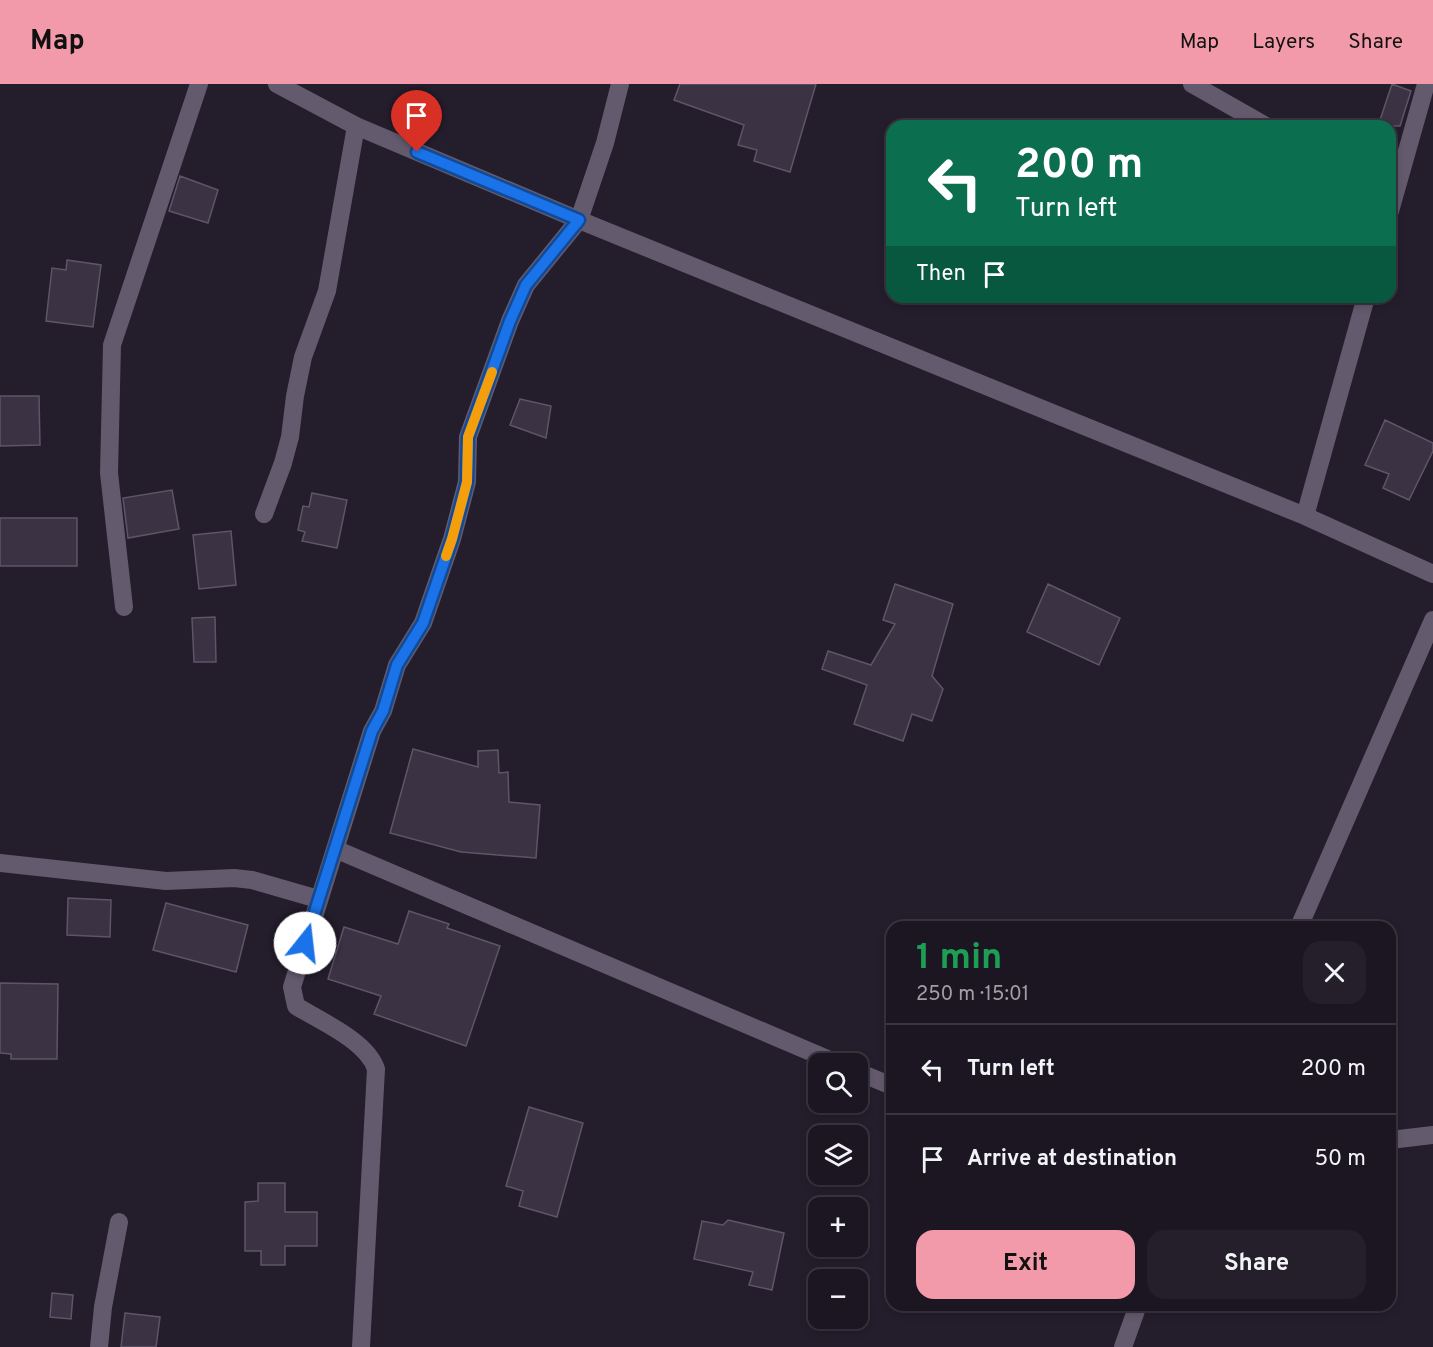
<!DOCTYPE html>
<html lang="en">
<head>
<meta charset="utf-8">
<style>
	body { margin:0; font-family:Overpass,sans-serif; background:#241f2a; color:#f1f3f6; height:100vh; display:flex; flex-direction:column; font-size:22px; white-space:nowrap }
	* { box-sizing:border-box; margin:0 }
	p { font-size:20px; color:#a09fa5 }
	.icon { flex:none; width:33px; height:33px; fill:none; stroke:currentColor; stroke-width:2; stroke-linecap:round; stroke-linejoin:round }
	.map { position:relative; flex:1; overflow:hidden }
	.side { position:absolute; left:886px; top:837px; width:510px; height:390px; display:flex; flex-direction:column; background:#1b1621; border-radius:18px; box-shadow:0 3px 9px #0003,0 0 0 2px #39353f }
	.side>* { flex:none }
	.banner { position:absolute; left:886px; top:36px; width:510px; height:183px; border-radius:18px; box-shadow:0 3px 9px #0003,0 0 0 2px #39353f; background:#0b6e4f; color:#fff; overflow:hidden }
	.fabs { position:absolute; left:808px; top:969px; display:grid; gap:12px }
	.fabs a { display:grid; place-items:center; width:60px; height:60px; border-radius:12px; background:#1b1621; box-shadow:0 3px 9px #0003,0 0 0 2px #39353f; font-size:30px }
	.pin { position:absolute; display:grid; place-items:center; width:51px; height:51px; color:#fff; margin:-62px -26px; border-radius:50% 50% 50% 0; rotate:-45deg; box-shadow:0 0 6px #0007 }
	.pin .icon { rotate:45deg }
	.me { position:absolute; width:66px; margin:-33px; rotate:16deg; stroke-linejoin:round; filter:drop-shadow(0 0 4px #0008) }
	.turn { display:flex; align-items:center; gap:21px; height:126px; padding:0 30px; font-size:27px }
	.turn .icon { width:78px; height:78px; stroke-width:2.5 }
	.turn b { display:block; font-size:42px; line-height:51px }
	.then { display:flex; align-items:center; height:57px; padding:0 30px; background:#0003; gap:12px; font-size:22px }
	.round { display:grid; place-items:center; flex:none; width:63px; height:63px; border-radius:18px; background:#241f2a }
	.head { display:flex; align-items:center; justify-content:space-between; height:102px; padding:0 30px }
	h1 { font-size:36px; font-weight:700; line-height:45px; color:#1e9e55 }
	.cta { display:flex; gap:12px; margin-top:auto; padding:12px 30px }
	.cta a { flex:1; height:69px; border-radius:18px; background:#f39aaa; color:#111; font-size:24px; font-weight:700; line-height:69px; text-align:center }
	.cta a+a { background:#241f2a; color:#f1f3f6 }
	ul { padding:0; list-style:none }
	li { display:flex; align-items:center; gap:18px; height:90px; padding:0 30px; border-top:2px solid #39353f }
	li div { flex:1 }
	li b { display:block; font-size:22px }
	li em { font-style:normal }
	header { display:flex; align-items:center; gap:36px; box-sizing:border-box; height:84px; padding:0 30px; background:#f39aaa; color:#111 }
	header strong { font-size:28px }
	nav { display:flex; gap:33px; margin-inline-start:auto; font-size:21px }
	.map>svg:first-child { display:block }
	.building { fill:#3b3344; stroke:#5e5568; stroke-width:1.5 }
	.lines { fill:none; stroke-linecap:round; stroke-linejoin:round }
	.minor { stroke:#635a6d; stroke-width:18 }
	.route-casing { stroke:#114b97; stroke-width:15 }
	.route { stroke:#1a73e8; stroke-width:10 }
	.slow { stroke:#f59e0b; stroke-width:10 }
</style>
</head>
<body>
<header>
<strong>Map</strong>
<nav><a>Map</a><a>Layers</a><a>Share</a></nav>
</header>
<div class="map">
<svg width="1433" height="1263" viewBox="0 0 1433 1263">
	<rect width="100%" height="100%" fill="#241d2c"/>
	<!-- building -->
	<path class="building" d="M 680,0 L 816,0 L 790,88 L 754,77 L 757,66 L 738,61 L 744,41 L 674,16 Z
		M 1392,0 L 1411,7 L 1400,42 L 1378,42 Z
		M 180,92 L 218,106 L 208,139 L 169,127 Z
		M 67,176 L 101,181 L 93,243 L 46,237 L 52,184 L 66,186 Z
		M 0,312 L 39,312 L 40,361 L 0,362 Z
		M 520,315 L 551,322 L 546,354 L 510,341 Z
		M 1385,336 L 1433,359 L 1433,367 L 1409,416 L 1383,404 L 1389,390 L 1365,381 Z
		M 172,406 L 179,445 L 128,454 L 123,414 Z
		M 312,409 L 347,416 L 337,464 L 302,457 L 305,448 L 298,446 L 303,422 L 309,423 Z
		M 0,434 L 77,434 L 77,482 L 0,482 Z
		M 231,447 L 236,501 L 199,505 L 193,451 Z
		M 895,500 L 953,520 L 932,592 L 943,605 L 932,637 L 912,630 L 903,657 L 854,640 L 867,601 L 822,585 L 828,567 L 871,581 L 895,540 L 883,536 Z
		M 1048,500 L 1120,534 L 1099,581 L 1027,548 Z
		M 215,533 L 216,578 L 194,578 L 192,534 Z
		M 413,665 L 478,683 L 478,667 L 498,666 L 499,689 L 508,688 L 509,718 L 540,721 L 536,774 L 461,768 L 390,749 Z
		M 68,814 L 111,816 L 110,853 L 67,851 Z
		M 166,819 L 248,841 L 236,888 L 153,866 Z
		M 409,827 L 449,840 L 447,844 L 500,862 L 466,962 L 374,930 L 381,912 L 328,895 L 344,843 L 398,860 Z
		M 0,899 L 58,900 L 57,975 L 11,975 L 11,970 L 0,969 Z
		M 529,1023 L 583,1039 L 557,1133 L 519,1122 L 523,1107 L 506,1102 Z
		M 258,1099 L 285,1099 L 285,1128 L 317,1128 L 317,1162 L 285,1162 L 285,1181 L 261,1181 L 261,1167 L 245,1167 L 245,1118 L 258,1117 Z
		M 728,1136 L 784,1149 L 772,1206 L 749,1201 L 753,1188 L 694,1175 L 702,1137 L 723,1141 Z
		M 52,1209 L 73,1211 L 71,1235 L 50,1233 Z
		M 125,1229 L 160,1233 L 156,1263 L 121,1263 Z"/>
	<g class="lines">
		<!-- minor -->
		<path class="minor" d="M 277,0 L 356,42 L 579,136 L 1305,432 L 1433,490
			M 1192,0 L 1266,42
			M 1390,127 L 1426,0
			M 264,430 L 283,379 L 290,353 L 295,312 L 303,273 L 327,207 L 356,42
			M 1305,432 L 1366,213
			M 124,523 L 109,389 L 112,261 L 199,0
			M 335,765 L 839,980
			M 0,779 L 166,797 L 234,794 L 252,796 L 318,815
			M 1299,843 L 1433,536
			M 858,988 L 892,1002
			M 1390,1056 L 1433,1051
			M 99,1263 L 103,1223 L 119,1138
			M 361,1263 L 376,985 C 367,957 320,937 296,922 L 292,903 L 372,647 L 383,627 L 397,581 L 423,539 L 452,455 L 467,398 L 468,353 L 510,237 L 526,201 L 579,136 L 605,59 L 620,0
			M 1123,1263 L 1138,1221"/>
	</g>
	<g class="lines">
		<defs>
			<path id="route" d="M 305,859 L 372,647 L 383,627 L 397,581 L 423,539 L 452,455 L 467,398 L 468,353 L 510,237 L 526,201 L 579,136 L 417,68"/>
		</defs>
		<!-- route casing -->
		<use href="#route" class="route-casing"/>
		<!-- route -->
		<use href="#route" class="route"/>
		<!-- slow -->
		<path class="slow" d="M 446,472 L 452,455 L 467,398 L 468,353 L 492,288"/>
	</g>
</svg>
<div class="fabs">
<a><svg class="icon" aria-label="search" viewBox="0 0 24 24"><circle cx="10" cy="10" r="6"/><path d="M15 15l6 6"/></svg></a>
<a><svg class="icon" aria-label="layers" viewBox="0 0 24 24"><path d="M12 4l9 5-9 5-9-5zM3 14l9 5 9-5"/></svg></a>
<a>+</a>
<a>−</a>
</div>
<div class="pin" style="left:417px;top:68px;background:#d93025"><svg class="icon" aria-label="arrive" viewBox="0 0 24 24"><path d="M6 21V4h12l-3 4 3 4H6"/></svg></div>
<svg class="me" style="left:305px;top:859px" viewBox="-20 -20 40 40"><circle r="19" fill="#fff"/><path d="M0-13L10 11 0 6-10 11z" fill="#1a73e8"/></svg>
<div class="banner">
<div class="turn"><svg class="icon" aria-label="left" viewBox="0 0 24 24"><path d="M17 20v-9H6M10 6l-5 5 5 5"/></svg><div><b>200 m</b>Turn left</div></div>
<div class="then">Then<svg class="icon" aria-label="arrive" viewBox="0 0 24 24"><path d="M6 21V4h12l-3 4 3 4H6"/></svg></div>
</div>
<section class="side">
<div class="head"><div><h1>1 min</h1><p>250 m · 15:01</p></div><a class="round"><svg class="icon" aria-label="close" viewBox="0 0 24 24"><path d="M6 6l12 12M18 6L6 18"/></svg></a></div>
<ul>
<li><svg class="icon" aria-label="left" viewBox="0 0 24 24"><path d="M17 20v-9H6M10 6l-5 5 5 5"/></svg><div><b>Turn left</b></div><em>200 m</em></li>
<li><svg class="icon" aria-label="arrive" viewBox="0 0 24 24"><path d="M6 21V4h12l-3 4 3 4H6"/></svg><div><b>Arrive at destination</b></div><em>50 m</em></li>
</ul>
<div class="cta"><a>Exit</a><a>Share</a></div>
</section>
</div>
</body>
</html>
